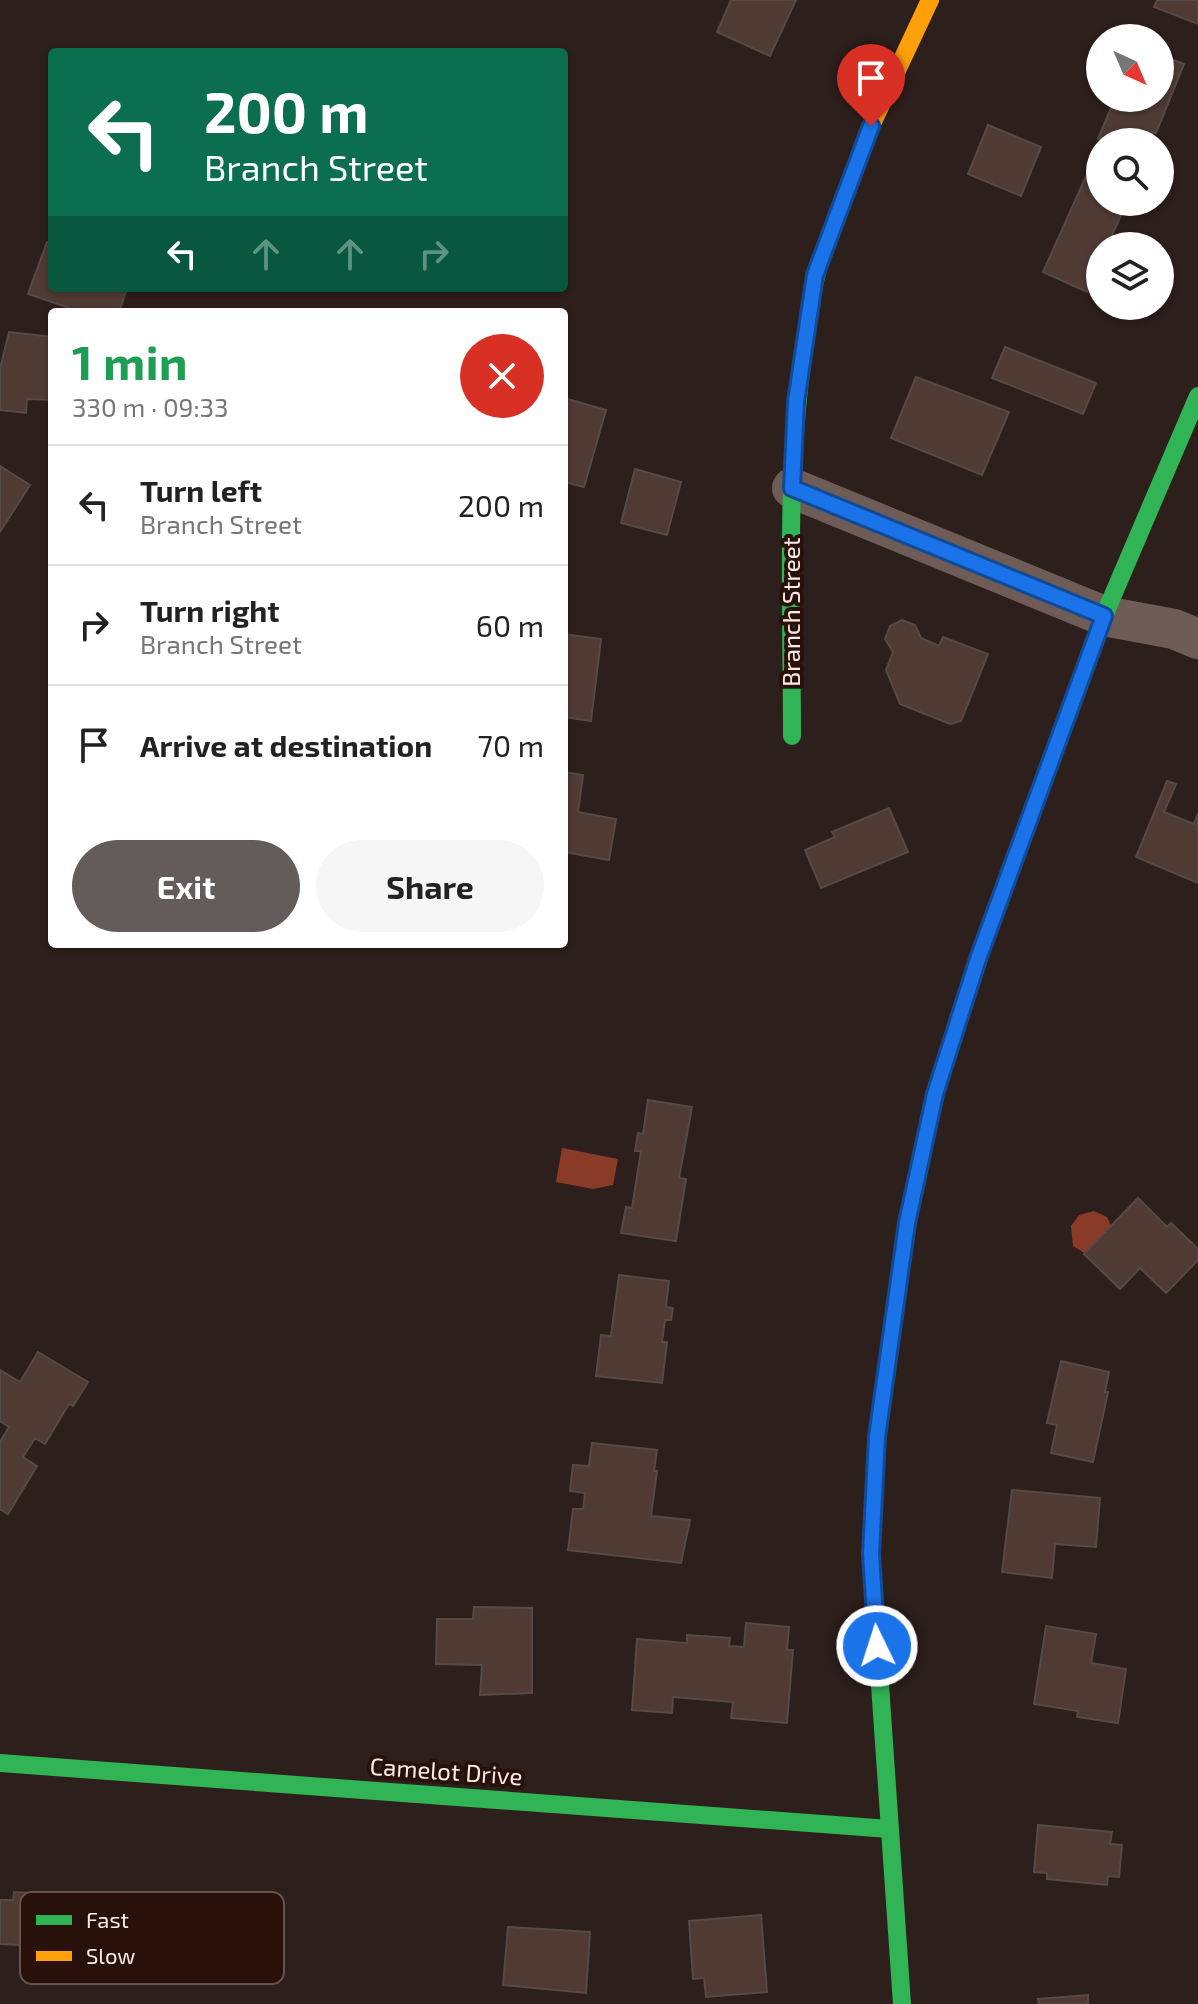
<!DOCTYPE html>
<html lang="en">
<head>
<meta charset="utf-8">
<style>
	body { margin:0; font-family:"Exo 2",sans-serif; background:#f6f6f6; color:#222; height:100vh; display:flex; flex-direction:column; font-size:30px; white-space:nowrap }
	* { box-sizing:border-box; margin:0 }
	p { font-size:26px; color:#767676 }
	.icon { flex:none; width:44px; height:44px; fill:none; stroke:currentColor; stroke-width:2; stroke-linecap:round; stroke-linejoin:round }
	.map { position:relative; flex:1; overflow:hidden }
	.panel { position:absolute; left:48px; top:308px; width:520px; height:640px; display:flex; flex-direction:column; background:#fff; border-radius:8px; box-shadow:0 2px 6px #0004 }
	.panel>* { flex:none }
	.top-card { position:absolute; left:48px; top:48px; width:520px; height:244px; border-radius:8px; box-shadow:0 2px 6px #0004; background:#0b6e4f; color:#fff; overflow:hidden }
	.needle { width:52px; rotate:136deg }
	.tools { position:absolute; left:1086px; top:24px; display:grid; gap:16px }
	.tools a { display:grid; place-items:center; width:88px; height:88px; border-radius:50%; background:#fff; box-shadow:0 2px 6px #0004; font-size:40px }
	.pin { position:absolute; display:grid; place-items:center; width:68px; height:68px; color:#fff; margin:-82px -34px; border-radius:50% 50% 50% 0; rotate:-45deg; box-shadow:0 0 8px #0007 }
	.pin .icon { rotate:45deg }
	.me { position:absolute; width:88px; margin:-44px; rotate:356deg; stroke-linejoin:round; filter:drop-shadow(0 0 6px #0008) }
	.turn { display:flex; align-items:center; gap:28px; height:168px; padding:0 24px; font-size:36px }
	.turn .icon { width:104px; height:104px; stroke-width:2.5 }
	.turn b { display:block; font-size:56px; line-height:68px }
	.lanes { display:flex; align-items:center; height:76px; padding:0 24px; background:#0003; justify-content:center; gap:40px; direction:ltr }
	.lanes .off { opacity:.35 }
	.round { display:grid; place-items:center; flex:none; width:84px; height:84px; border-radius:42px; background:#f6f6f6 }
	.summary { display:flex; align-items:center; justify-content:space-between; height:136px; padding:0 24px }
	h1 { font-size:48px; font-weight:700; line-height:60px; color:#1e9e55 }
	.button { display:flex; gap:16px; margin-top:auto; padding:16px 24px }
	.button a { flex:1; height:92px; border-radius:48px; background:#645c5a; color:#fff; font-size:32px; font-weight:700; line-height:92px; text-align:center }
	.button a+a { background:#f6f6f6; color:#222 }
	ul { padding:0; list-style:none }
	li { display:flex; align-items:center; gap:24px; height:120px; padding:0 24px; border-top:2px solid #e0e0e0 }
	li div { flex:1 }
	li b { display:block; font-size:30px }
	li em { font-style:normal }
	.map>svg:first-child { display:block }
	.water { fill:#8a3b28 }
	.building { fill:#4f3a34; stroke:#564946; stroke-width:2 }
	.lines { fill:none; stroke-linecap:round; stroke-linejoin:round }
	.street { stroke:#6f5c57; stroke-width:40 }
	.fast { stroke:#30b455; stroke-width:18 }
	.slow { stroke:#ff9f0a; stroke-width:18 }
	.route-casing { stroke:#114b97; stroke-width:20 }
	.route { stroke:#1a73e8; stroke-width:14 }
	.labels { text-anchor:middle; stroke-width:8; stroke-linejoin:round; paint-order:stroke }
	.street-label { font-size:24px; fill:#fceae5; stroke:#29110b }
	.key { fill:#29110b; stroke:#68524c; stroke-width:2 }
	.key-label { font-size:22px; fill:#fceae5 }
</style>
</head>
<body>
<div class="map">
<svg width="1198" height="2004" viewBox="0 0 1198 2004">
	<rect width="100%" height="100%" fill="#2d1f1b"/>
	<!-- water -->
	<path class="water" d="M 562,1148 L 618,1159 L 613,1185 L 593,1189 L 556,1182 Z
		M 1094,1211 L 1107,1217 L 1113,1230 L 1086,1254 L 1073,1246 L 1071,1226 L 1079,1215 Z"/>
	<!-- building -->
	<path class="building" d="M 731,0 L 796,0 L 770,56 L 717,32 Z
		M 1157,0 L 1198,0 L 1198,24 L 1154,7 Z
		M 1160,55 L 1184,64 L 1156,133 L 1153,132 L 1149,142 L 1106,142 L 1098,139 L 1115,98 L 1160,98 Z
		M 988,125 L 1041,147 L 1021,196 L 968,174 Z
		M 1087,174 L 1100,179 L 1100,202 L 1127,202 L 1107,246 L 1100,246 L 1100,262 L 1087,292 L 1043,272 Z
		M 47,242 L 52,244 L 52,288 L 127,288 L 119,312 L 81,312 L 28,294 Z
		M 9,332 L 52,337 L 52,400 L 27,399 L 26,413 L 0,410 L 0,369 Z
		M 1005,347 L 1096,383 L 1083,414 L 992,378 Z
		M 916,377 L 1009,412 L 982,475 L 891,438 Z
		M 564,398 L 606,410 L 584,487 L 564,482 Z
		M 0,466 L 30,485 L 0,532 Z
		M 635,469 L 681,482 L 667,535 L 621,523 Z
		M 902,620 L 915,625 L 921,638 L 939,646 L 943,637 L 988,654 L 961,721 L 950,724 L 900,704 L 886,670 L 893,652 L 885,639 L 890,626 Z
		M 564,634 L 601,639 L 591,721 L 564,717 Z
		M 564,772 L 583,775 L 578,812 L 616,819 L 609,860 L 564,852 Z
		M 1167,781 L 1176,784 L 1164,812 L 1194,824 L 1198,813 L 1198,883 L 1136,857 Z
		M 889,808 L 908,852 L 821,888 L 805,850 L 835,837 L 832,832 Z
		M 648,1100 L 692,1107 L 679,1178 L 686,1179 L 676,1241 L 621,1233 L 626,1207 L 632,1208 L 641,1151 L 635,1151 L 638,1133 L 643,1134 Z
		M 1138,1198 L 1167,1227 L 1171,1223 L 1198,1249 L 1198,1260 L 1166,1293 L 1140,1268 L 1120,1289 L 1084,1254 Z
		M 619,1275 L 669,1281 L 666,1307 L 673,1308 L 671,1320 L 665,1320 L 662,1342 L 667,1342 L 662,1383 L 596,1376 L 601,1335 L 611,1336 Z
		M 38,1352 L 88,1382 L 73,1406 L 69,1404 L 45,1444 L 35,1438 L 23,1457 L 37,1466 L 8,1514 L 0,1509 L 0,1442 L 9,1427 L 0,1421 L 0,1370 L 20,1382 Z
		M 1061,1361 L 1109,1372 L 1105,1392 L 1108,1392 L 1093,1462 L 1051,1453 L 1057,1425 L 1047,1423 Z
		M 592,1443 L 657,1450 L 654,1471 L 657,1471 L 651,1516 L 690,1520 L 681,1563 L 568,1550 L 573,1509 L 583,1509 L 585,1493 L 570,1491 L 573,1465 L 589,1466 Z
		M 1012,1490 L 1100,1498 L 1096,1547 L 1055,1544 L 1052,1578 L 1002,1572 Z
		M 474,1607 L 532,1608 L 532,1693 L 480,1695 L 482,1665 L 436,1664 L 437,1619 L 473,1619 Z
		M 746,1623 L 789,1627 L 787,1650 L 793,1650 L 787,1723 L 731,1718 L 733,1702 L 673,1697 L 672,1713 L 632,1710 L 637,1639 L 687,1643 L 687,1635 L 730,1638 L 729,1646 L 744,1647 Z
		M 1046,1626 L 1096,1634 L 1091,1663 L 1126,1669 L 1118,1723 L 1077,1717 L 1078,1711 L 1034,1704 Z
		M 1038,1825 L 1112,1832 L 1110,1844 L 1122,1845 L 1119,1877 L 1108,1876 L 1107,1885 L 1047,1879 L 1047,1873 L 1034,1872 Z
		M 14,1892 L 77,1896 L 74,1937 L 41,1935 L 40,1946 L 0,1944 L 0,1900 L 13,1900 Z
		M 761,1915 L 767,1992 L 706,1997 L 704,1978 L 693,1979 L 689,1921 Z
		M 508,1927 L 590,1932 L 586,1993 L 503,1985 Z
		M 1088,1995 L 1088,2004 L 1039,2004 L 1038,1999 Z"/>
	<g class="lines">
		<!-- street -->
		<path class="street" d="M 792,488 L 1104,616 L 1174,629 L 1198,639"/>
		<!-- fast -->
		<path class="fast" d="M 792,736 C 792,608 785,477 804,350 C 809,318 811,285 823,254
			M 986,936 L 1104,616 L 1198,396
			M 0,1763 L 889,1829
			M 902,2004 L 871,1554 L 877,1437 L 908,1220"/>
		<!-- slow -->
		<path class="slow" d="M 823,254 L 871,126 L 930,0
			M 908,1220 L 935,1094 L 986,936"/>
	</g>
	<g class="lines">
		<defs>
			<path id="route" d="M 871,126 L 815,275 L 796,402 L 792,488 L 1104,616 L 978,959 L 935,1094 L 907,1223 L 877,1437 L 871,1554 L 877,1646"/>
		</defs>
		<!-- route casing -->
		<use href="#route" class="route-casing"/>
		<!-- route -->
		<use href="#route" class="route"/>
	</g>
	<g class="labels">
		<!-- street labels -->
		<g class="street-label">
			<text transform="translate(792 612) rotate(-90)" y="8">Branch Street</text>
			<text transform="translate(446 1772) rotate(4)" y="8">Camelot Drive</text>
		</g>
	</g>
	<!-- legend -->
	<rect x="20" y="1892" width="264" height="92" rx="12" class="key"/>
	<rect x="36" y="1915" width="36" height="10" fill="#30b455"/>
	<rect x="36" y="1951" width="36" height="10" fill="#ff9f0a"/>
	<g class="key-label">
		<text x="86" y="1928">Fast</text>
		<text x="86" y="1964">Slow</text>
	</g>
</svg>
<div class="tools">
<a><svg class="needle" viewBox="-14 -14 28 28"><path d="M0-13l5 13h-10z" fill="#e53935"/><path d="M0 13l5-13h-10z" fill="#767676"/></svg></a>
<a><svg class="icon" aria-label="search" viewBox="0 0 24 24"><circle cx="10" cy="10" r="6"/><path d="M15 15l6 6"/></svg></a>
<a><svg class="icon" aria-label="layers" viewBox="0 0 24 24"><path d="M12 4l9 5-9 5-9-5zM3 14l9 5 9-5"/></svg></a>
</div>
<div class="pin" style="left:871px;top:126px;background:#d93025"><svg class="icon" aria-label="arrive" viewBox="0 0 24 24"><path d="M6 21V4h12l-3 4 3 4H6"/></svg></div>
<svg class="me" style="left:877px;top:1646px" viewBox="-20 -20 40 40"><circle r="17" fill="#1a73e8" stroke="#fff" stroke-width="3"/><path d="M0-11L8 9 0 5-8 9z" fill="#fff"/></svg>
<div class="top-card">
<div class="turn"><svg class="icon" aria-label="left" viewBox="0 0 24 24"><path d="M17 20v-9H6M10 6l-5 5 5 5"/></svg><div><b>200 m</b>Branch Street</div></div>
<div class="lanes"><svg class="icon" aria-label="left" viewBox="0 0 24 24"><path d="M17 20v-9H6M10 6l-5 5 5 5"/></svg><svg class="icon off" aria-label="ahead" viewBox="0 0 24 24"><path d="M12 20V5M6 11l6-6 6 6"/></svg><svg class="icon off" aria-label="ahead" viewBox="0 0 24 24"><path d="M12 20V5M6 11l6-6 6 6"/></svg><svg class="icon off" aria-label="right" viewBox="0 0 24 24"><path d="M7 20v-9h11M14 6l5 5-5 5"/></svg></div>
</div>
<section class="panel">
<div class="summary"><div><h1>1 min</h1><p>330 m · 09:33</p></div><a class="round" style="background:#d93025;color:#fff"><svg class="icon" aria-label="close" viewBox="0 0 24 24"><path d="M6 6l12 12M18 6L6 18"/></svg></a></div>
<ul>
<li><svg class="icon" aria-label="left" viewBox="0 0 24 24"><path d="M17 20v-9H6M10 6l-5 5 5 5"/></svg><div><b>Turn left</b><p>Branch Street</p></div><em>200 m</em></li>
<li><svg class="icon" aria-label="right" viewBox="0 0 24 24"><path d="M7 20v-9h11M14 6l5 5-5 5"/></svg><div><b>Turn right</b><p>Branch Street</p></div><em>60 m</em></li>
<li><svg class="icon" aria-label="arrive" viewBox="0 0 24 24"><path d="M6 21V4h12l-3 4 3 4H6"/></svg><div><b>Arrive at destination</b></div><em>70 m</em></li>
</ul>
<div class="button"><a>Exit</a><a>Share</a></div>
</section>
</div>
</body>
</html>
